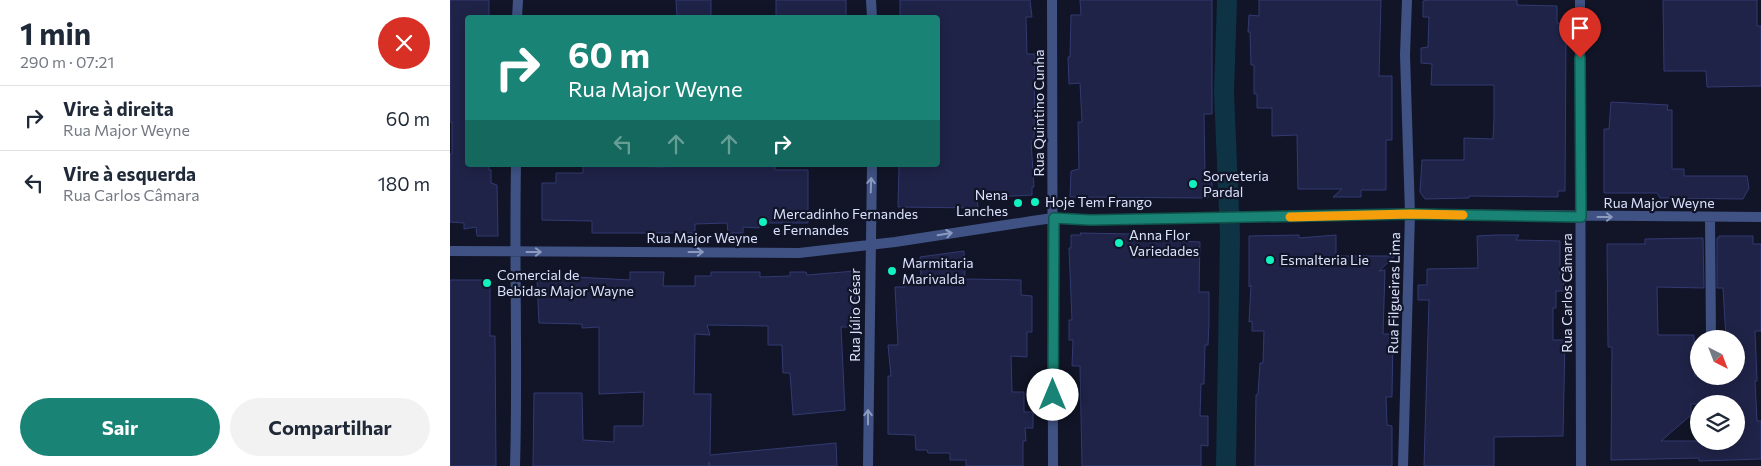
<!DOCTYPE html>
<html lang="pt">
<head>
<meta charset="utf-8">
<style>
	body { margin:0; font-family:Commissioner,sans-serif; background:#f2f2f3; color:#1f2937; height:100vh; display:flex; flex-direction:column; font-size:19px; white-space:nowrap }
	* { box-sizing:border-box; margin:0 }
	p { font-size:16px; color:#747a83 }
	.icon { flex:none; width:28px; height:28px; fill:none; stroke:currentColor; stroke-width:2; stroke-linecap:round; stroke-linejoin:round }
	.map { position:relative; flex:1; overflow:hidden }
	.panel { display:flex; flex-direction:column; background:#fff; width:450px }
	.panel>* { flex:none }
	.top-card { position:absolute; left:15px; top:15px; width:475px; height:152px; border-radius:5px; box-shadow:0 2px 12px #0003; background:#198375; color:#fff; overflow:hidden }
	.needle { width:32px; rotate:138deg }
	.controls { position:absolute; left:1240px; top:330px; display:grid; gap:10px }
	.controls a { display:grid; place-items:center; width:55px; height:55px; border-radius:50%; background:#fff; box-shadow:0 2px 12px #0003; font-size:25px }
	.pin { position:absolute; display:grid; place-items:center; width:42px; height:42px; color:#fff; margin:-51px -21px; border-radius:50% 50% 50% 0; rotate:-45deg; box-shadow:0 0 5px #0007 }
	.pin .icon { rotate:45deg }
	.me { position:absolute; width:55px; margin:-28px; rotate:0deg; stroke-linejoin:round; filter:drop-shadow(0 0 4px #0008) }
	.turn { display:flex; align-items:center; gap:18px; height:105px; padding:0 20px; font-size:22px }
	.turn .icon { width:65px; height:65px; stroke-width:2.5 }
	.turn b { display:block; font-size:35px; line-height:42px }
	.lanes { display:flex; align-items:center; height:48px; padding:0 20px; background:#0003; justify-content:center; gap:25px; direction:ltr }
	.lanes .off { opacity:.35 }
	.round { display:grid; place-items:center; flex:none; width:52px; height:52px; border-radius:26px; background:#f2f2f3 }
	.headline { display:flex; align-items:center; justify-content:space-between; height:85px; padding:0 20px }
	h1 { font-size:30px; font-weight:700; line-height:38px }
	.primary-button { display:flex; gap:10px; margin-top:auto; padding:10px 20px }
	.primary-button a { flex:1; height:58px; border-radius:30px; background:#198375; color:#fff; font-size:20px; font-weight:700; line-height:58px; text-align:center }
	.primary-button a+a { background:#f2f2f3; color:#1f2937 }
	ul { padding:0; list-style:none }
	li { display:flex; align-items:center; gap:15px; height:65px; padding:0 20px; border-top:1px solid #e0e1e3 }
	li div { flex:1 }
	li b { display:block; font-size:19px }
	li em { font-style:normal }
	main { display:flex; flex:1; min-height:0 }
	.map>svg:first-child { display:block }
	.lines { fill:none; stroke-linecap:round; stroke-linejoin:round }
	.canal { stroke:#0e3344; stroke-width:20 }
	.building { fill:#1f2347; stroke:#323a72; fill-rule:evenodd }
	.minor { stroke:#3f5283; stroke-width:10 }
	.oneway { stroke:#8c9ac0 }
	.route-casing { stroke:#10554c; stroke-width:12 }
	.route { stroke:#198375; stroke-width:9 }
	.slow { stroke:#f59e0b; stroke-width:9 }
	.poi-dot { fill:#12f1c0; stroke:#111527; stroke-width:2 }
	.labels { text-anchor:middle; stroke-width:4.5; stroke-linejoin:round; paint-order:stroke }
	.street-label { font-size:14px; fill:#dae1fd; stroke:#111527 }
	.poi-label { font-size:14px; fill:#dae1fd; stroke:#111527; text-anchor:start }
</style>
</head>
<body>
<main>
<section class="panel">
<div class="headline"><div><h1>1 min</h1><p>290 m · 07:21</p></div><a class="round" style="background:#d93025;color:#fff"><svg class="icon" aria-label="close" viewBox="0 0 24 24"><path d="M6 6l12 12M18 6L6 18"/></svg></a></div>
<ul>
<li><svg class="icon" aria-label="right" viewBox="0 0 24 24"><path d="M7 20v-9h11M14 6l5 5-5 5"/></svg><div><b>Vire à direita</b><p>Rua Major Weyne</p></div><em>60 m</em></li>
<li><svg class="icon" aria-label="left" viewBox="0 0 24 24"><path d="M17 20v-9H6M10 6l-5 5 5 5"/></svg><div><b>Vire à esquerda</b><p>Rua Carlos Câmara</p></div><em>180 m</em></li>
</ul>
<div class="primary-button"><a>Sair</a><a>Compartilhar</a></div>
</section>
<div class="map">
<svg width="1311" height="466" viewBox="0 0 1311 466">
	<rect width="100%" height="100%" fill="#111527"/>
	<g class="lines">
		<!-- canal -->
		<path class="canal" d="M 776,466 L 780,235 L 774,92 L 777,0"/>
	</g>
	<!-- building -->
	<path class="building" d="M 0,0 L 39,0 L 39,18 L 18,18 L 18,165 L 39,165 L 39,170 L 41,170 L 41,183 L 47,185 L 48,236 L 27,236 L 26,227 L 14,229 L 14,223 L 0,222 L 0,154 L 2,154 L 2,122 L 0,122 Z
		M 226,0 L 261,0 L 261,18 L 227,18 Z
		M 326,0 L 396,0 L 396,18 L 326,16 Z
		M 450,0 L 580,0 L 582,17 L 576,17 L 577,54 L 585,54 L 584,141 L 581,141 L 584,187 L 582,187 L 582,195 L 527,198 L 528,208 L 448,207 L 449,165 L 488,165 L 488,18 L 450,18 Z
		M 630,0 L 762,0 L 762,114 L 754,114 L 755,174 L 762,174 L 762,189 L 758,189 L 758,198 L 620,197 L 621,171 L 629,169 L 628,122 L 632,122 L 630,83 L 619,84 L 618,57 L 620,57 L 621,15 L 631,15 Z
		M 809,0 L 931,0 L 929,76 L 942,76 L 942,140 L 936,140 L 936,190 L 911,190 L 911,197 L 883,197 L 892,189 L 848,189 L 847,135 L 822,136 L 822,108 L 807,108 L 807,94 L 804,94 L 804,65 L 801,65 L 800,32 L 798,32 L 799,15 L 809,16 Z
		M 979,0 L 1067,0 L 1067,5 L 1107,6 L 1107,23 L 1116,23 L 1116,34 L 1115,191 L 1108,191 L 1108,197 L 1019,196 L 1019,198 L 975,199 L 970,192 L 972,160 L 1014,160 L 1014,138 L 1043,139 L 1044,118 L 1044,85 L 981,85 L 982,64 L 971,63 L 971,48 L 978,47 L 979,17 L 973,17 L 973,1 Z
		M 1213,0 L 1307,0 L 1307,26 L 1311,26 L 1311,86 L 1257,87 L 1256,71 L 1214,71 Z
		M 1161,102 L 1218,105 L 1217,110 L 1222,110 L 1222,169 L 1234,169 L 1234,176 L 1297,176 L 1299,188 L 1293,199 L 1210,198 L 1207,193 L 1154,193 L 1154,129 L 1159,129 Z
		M 133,165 L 215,167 L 214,165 L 325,165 L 325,170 L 358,170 L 358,223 L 309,223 L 309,228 L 293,227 L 293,233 L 278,233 L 277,223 L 245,224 L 245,233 L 142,233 L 142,221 L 92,220 L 92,183 L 106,183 L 106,173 L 133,173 Z
		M 630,233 L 728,235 L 728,241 L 750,242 L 749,292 L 759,292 L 759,323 L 758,345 L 755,345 L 754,384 L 751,384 L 750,416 L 758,416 L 758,446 L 751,445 L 751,466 L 632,466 L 630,366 L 622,366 L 623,340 L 619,340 L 619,320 L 622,320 L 619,248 L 621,248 L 621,235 L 631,235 Z
		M 849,235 L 849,238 L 886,235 L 886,256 L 945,256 L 929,271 L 935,270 L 933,334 L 943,334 L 942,397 L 936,397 L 937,425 L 942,426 L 942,466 L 805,466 L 806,395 L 808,394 L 810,363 L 813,363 L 814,331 L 802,331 L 802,321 L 799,322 L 801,285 L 799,287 L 799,236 Z
		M 1046,235 L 1069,235 L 1066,240 L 1110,241 L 1110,275 L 1114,276 L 1114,291 L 1106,291 L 1106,308 L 1103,308 L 1103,340 L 1115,340 L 1113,436 L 1044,437 L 1044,466 L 974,466 L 979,300 L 968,300 L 968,285 L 977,285 L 977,269 L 1028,268 L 1027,236 Z
		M 1269,236 L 1303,236 L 1303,244 L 1311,244 L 1311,331 L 1305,331 L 1307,381 L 1305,381 L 1307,421 L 1311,421 L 1311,459 L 1249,461 L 1249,458 L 1161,460 L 1162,347 L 1158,347 L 1157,244 L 1195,244 L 1195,239 L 1253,238 L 1254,288 L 1207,287 L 1208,335 L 1244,335 L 1245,376 L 1286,376 L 1286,339 L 1276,339 L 1273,288 L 1267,288 L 1267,238 L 1269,238 ZM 1241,404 L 1286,404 L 1286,441 L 1211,441 L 1241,415 Z
		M 514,251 L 515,279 L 571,280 L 571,295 L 582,296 L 582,332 L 577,332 L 577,357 L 561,356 L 562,392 L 574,392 L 574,412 L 583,412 L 583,428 L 575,428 L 576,441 L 573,441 L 573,466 L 516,466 L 516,460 L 500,460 L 500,453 L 478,453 L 477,450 L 466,450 L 465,435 L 438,434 L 438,376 L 441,376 L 438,345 L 448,345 L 445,287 L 455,287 L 455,277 L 471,277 L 470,257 Z
		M 405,271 L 405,327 L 391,327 L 395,410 L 343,415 L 340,373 L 333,373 L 332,345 L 318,345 L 318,326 L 257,325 L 260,335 L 245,334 L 244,394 L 261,394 L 260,455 L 386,443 L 387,466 L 260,466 L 259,462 L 259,466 L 83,466 L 84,393 L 132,393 L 133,440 L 164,442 L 164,426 L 193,426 L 194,392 L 149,394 L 149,327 L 132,328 L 132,324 L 89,323 L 87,280 L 108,280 L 108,276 L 180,280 L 180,272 L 214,272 L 213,286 L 245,286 L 245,276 L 261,276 L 261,272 L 310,272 L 310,277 L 340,276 L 340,272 L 356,272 L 357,275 Z
		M 0,280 L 40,280 L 40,336 L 45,336 L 46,466 L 0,466 Z"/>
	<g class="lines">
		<!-- minor -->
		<path class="minor" d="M 421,0 L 422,18
			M 602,0 L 603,466
			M 1130,0 L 1131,466
			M 67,18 L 68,0
			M 1260,217 L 1261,339
			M 0,251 L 349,253 L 445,242 L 582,221 L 603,218 L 640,220 L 960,214 L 1311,217
			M 65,466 C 68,366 64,265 66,165
			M 418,466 L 422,165
			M 953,466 L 960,214 L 955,55 L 957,0"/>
	</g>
	<!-- one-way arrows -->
	<defs><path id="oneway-shaft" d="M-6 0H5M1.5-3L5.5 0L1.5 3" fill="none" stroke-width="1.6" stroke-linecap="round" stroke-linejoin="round" transform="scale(1.25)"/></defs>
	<g class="oneway">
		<use href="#oneway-shaft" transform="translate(421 185) rotate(-88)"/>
		<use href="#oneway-shaft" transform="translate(1155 217)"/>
		<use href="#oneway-shaft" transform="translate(495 234) rotate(-9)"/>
		<use href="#oneway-shaft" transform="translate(84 252)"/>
		<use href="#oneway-shaft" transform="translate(246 252)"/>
		<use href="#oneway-shaft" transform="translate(418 417) rotate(-90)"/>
	</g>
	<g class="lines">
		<defs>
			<path id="route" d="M 603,395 L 604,218 L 640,220 L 960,214 L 1131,217 L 1130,58"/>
		</defs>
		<!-- route casing -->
		<use href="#route" class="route-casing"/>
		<!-- route -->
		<use href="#route" class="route"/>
		<!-- slow -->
		<path class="slow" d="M 840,217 L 960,214 L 1013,215"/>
	</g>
	<!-- markers -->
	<g class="poi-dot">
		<circle cx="743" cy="184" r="5"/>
		<circle cx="585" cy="202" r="5"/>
		<circle cx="568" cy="203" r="5"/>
		<circle cx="313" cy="222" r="5"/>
		<circle cx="669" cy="243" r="5"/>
		<circle cx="820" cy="260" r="5"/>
		<circle cx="442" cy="271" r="5"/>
		<circle cx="37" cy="283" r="5"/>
	</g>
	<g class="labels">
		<!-- street labels -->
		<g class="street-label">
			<text transform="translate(589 113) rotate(-90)" y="5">Rua Quintino Cunha</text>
			<text x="1209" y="208">Rua Major Weyne</text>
			<text x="252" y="243">Rua Major Weyne</text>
			<text transform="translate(944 293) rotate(-89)" y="5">Rua Filgueiras Lima</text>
			<text transform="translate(1117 293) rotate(-90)" y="5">Rua Carlos Câmara</text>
			<text transform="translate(405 315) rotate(-90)" y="5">Rua Júlio César</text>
		</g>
		<!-- poi labels -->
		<g class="poi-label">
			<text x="753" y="181">Sorveteria<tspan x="753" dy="16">Pardal</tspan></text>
			<text x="558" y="200" text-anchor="end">Nena<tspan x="558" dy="16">Lanches</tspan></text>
			<text x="595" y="207">Hoje Tem Frango</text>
			<text x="323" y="219">Mercadinho Fernandes<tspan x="323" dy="16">e Fernandes</tspan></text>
			<text x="679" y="240">Anna Flor<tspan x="679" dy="16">Variedades</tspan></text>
			<text x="830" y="265">Esmalteria Lie</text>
			<text x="452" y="268">Marmitaria<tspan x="452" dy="16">Marivalda</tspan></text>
			<text x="47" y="280">Comercial de<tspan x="47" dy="16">Bebidas Major Wayne</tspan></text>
		</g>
	</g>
</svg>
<div class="controls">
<a><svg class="needle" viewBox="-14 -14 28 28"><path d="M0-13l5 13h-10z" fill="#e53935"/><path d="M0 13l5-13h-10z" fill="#747a83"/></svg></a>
<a><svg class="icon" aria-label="layers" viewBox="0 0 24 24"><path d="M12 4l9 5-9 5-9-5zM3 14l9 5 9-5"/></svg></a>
</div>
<div class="pin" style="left:1130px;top:58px;background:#d93025"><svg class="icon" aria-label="arrive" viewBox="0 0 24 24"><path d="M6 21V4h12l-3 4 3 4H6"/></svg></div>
<svg class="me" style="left:603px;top:395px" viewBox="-20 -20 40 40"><circle r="19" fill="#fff"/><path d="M0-13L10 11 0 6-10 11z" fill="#198375"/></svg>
<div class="top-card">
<div class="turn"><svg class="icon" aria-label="right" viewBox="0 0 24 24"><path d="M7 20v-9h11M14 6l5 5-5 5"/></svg><div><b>60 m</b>Rua Major Weyne</div></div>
<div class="lanes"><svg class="icon off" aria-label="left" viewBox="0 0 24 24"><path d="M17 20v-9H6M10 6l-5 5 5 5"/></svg><svg class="icon off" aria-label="ahead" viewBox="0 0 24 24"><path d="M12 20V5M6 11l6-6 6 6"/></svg><svg class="icon off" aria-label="ahead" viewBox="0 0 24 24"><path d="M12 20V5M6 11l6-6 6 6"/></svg><svg class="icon" aria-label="right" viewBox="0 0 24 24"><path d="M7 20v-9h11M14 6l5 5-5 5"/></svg></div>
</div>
</div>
</main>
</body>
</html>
